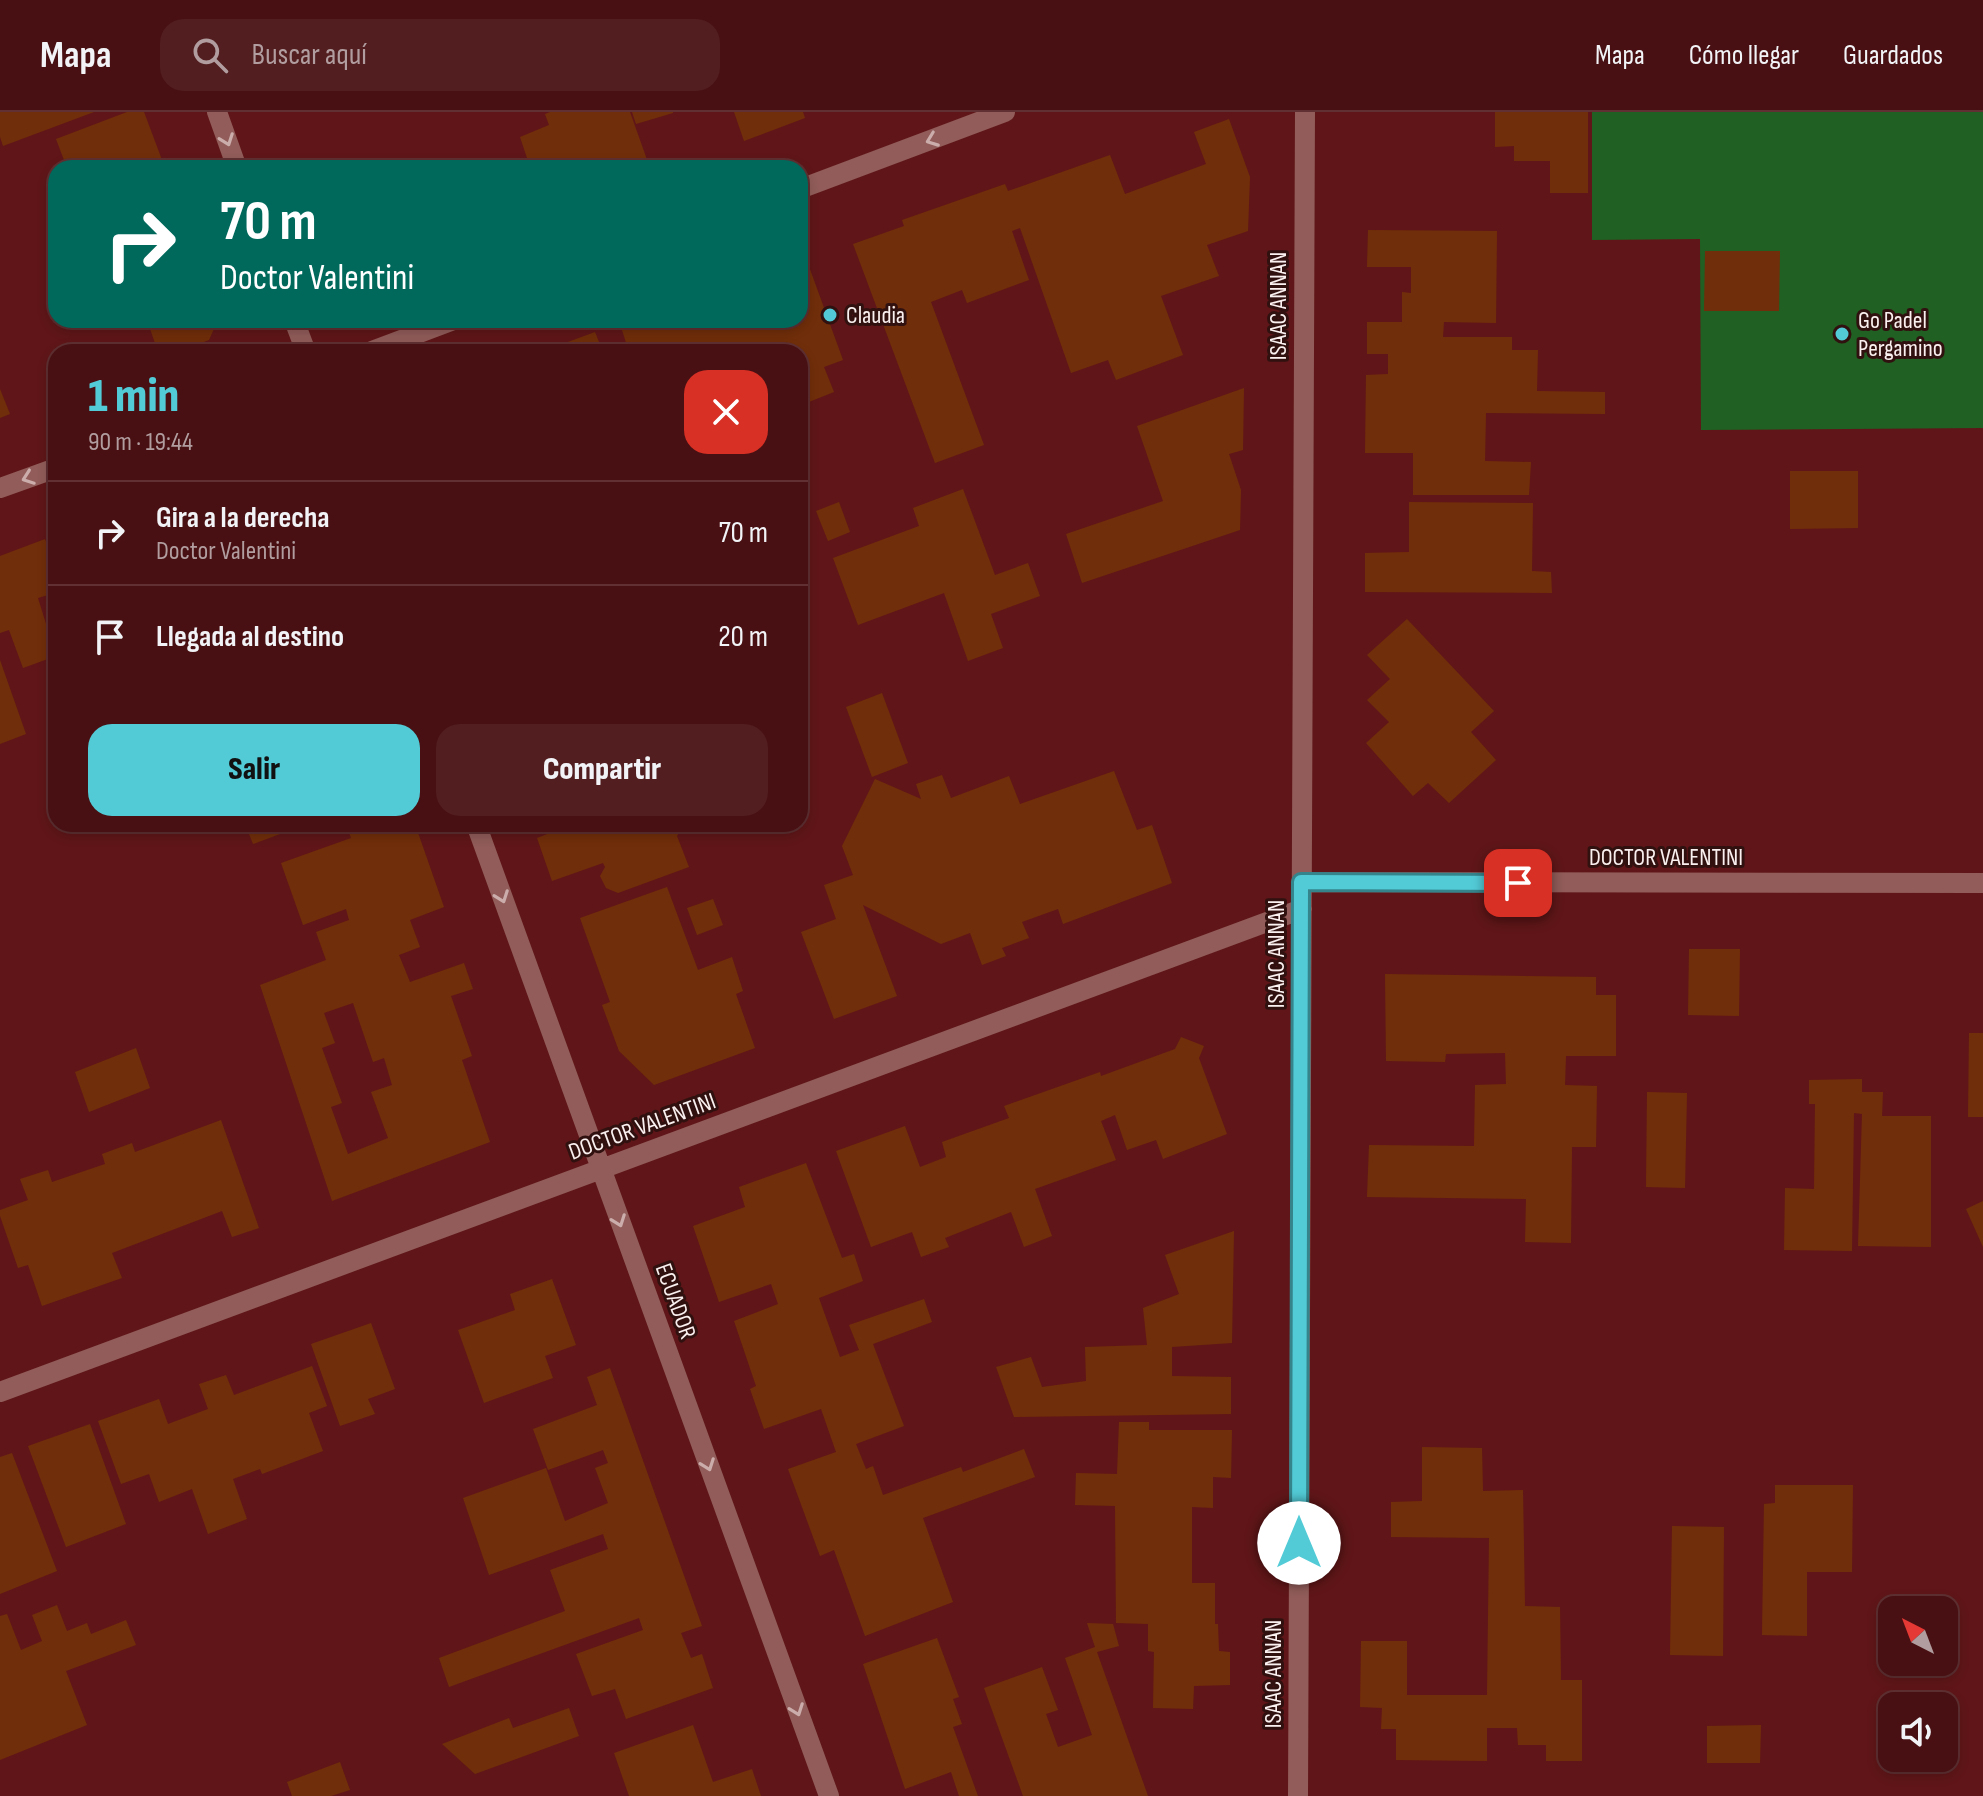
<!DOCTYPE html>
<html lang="es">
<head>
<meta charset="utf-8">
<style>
	body { margin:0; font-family:"Sofia Sans Condensed",sans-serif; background:#521e20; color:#f1f3f6; height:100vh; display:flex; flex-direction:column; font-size:30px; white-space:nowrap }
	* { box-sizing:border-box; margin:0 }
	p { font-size:26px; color:#b19d9f }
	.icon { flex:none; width:44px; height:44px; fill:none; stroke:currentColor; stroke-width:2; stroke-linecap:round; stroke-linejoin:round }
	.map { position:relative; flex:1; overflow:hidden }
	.panel { position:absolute; left:48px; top:232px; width:760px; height:488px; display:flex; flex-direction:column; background:#481012; border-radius:24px; box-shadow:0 4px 12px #0003,0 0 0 2px #603032 }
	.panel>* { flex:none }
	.banner { position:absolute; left:48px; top:48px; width:760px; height:168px; border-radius:24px; box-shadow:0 4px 12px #0003,0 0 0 2px #603032; background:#00695c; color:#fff; overflow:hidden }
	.needle { width:52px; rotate:318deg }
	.tools { position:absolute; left:1878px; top:1484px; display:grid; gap:16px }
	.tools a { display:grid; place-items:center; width:80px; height:80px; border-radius:16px; background:#481012; box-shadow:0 4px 12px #0003,0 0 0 2px #603032; font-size:40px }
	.pin { position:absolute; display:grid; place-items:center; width:68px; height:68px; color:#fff; margin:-34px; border-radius:16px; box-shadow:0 4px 12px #0006 }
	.me { position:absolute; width:88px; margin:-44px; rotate:0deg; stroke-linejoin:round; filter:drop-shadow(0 0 6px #0008) }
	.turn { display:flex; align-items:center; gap:28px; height:168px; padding:0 40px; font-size:36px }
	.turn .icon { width:104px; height:104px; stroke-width:2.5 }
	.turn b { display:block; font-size:56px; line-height:68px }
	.round { display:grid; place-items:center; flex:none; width:84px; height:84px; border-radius:24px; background:#521e20 }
	.overview { display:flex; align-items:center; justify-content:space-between; height:136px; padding:0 40px }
	h1 { font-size:48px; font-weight:800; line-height:60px; color:#52cbd7 }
	.primary-button { display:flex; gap:16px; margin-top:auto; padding:16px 40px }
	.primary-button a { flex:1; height:92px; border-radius:24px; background:#52cbd7; color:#111; font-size:32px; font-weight:800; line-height:92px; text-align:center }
	.primary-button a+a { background:#521e20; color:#f1f3f6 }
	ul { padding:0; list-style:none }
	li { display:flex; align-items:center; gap:24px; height:104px; padding:0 40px; border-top:2px solid #603032 }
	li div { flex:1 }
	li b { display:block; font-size:30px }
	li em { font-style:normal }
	header { display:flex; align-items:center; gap:48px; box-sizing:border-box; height:112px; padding:0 40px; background:#481012; border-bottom:2px solid #603032 }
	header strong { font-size:38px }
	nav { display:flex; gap:44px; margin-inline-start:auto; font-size:28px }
	.search { width:560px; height:72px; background:#521e20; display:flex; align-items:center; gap:20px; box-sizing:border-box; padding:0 28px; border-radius:24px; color:#b19d9f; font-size:30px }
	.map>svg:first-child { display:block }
	.green { fill:#206022 }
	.building { fill:#712e0a; fill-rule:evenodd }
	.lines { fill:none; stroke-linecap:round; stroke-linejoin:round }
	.minor { stroke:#915c59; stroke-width:20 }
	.oneway { stroke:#cbadac }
	.route-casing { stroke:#35848c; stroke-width:20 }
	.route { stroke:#52cbd7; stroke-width:14 }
	.poi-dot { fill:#52cbd7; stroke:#311110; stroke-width:3 }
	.labels { text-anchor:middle; stroke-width:6; stroke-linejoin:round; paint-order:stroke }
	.street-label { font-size:24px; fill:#faf0ef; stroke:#311110 }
	.poi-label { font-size:24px; fill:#faf0ef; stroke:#311110; text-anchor:start }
</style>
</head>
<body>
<header>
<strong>Mapa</strong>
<div class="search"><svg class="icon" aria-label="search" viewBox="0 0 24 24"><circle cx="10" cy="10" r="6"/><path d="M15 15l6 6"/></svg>Buscar aquí</div>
<nav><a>Mapa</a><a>Cómo llegar</a><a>Guardados</a></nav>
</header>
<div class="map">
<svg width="1983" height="1684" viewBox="0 0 1983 1684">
	<rect width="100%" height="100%" fill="#601618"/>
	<!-- green -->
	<path class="green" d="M 1592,0 L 1983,0 L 1983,316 L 1701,318 L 1700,127 L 1592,128 Z"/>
	<!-- building -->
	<path class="building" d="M 0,0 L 94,0 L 3,34 L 0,25 Z
		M 127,0 L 144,0 L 165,56 L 67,56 L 56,27 Z
		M 550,0 L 630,0 L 650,56 L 510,56 L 528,49 L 520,25 L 549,13 L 545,2 Z
		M 632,0 L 673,0 L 673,1 L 636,12 Z
		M 734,0 L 803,0 L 805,6 L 744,29 Z
		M 1495,0 L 1588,0 L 1588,81 L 1550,81 L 1550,49 L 1514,49 L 1514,34 L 1495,35 Z
		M 1229,7 L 1250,65 L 1248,119 L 1207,133 L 1219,164 L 1161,184 L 1183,243 L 1116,268 L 1108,248 L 1071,261 L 1020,116 L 1012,119 L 1029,168 L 967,191 L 962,178 L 931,190 L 984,333 L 935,351 L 853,132 L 904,114 L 902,108 L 1005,72 L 1008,79 L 1110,43 L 1125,82 L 1206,52 L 1194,20 Z
		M 1368,118 L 1497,119 L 1496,211 L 1444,210 L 1443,225 L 1512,225 L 1512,238 L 1538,238 L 1537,279 L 1605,280 L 1605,302 L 1486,301 L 1485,349 L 1531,350 L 1529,383 L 1413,383 L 1413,341 L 1365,341 L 1366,263 L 1388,262 L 1388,242 L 1367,242 L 1367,210 L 1402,210 L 1402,180 L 1411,181 L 1411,155 L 1367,155 Z
		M 1705,139 L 1780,139 L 1779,199 L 1704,199 Z
		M 807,149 L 843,248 L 824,255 L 834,280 L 804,292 L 807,302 L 800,304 L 800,240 L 629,240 L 621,215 L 642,208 L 800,208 L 800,152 Z
		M 147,208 L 218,208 L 209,228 L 177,240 L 158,240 Z
		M 595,220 L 603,240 L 568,240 L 565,231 Z
		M 1244,276 L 1243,338 L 1229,342 L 1241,378 L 1240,418 L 1082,471 L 1066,422 L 1163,389 L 1137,314 Z
		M 0,277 L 10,302 L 0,306 Z
		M 1790,359 L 1858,359 L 1858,416 L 1790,417 Z
		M 963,377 L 995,463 L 1028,451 L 1040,484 L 991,502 L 1003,536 L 968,549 L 944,481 L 858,513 L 833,446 L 919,414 L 913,396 Z
		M 839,390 L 850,420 L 828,429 L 816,399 Z
		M 1409,390 L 1533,391 L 1532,459 L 1551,460 L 1552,481 L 1365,480 L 1365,441 L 1409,440 Z
		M 45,427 L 56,456 L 56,506 L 48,483 L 38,486 L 56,544 L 23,556 L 9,518 L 0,521 L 0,444 Z
		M 1407,507 L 1494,599 L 1471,620 L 1496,648 L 1449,691 L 1428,671 L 1413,684 L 1366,631 L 1389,610 L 1367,588 L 1390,567 L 1367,543 Z
		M 0,548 L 26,622 L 0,632 Z
		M 882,581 L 908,651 L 872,665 L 846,595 Z
		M 1114,659 L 1137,718 L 1152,713 L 1172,771 L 1063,812 L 1058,797 L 1022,810 L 1029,826 L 1002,836 L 1006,844 L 982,853 L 970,821 L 941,832 L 863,793 L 897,884 L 834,907 L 801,820 L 836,807 L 824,773 L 853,763 L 842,734 L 875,667 L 921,687 L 916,672 L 942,663 L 951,686 L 1009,664 L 1020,692 Z
		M 245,712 L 307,712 L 253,732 Z
		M 346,712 L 415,712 L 444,795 L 410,808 L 420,835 L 399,843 L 410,870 L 464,851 L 473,877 L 451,884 L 472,944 L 462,948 L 490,1030 L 332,1089 L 260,873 L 326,848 L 316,820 L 349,808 L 346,797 L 303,813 L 281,751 L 351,726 ZM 353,891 L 373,950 L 384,946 L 392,973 L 371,980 L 388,1026 L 348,1042 L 331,995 L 342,991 L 322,936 L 335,931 L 324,901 Z
		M 573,712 L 684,712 L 677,724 L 689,755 L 618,781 L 606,776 L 600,764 L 605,755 L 603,751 L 552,769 L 537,726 Z
		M 667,775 L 698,858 L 732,845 L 743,879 L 736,882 L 755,936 L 654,973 L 619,939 L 602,893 L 610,890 L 580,806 Z
		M 713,787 L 723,813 L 697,823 L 687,796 Z
		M 1689,837 L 1740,837 L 1739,904 L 1688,903 Z
		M 1385,862 L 1596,865 L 1596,883 L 1616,883 L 1616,944 L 1566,944 L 1565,973 L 1597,974 L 1596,1035 L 1572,1035 L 1571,1131 L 1525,1130 L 1526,1087 L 1367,1085 L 1369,1033 L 1474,1034 L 1475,973 L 1506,972 L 1505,941 L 1446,942 L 1445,950 L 1386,949 Z
		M 1969,921 L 1983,921 L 1983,1005 L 1968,1005 Z
		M 1181,925 L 1204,934 L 1199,946 L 1227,1022 L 1163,1047 L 1156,1028 L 1127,1038 L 1115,1003 L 1101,1009 L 1116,1048 L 1035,1077 L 1052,1124 L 1024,1135 L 1011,1100 L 945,1126 L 949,1135 L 921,1145 L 912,1120 L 871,1135 L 836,1039 L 905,1014 L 920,1055 L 946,1045 L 942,1030 L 1009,1006 L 1004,994 L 1100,960 L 1101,964 L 1175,937 Z
		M 136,936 L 150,976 L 89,1000 L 75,960 Z
		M 1862,967 L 1862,980 L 1883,980 L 1882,1004 L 1931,1004 L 1931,1135 L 1858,1134 L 1862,1002 L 1854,1001 L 1852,1139 L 1784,1138 L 1785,1076 L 1814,1077 L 1815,992 L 1809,992 L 1809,968 Z
		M 1647,980 L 1687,981 L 1685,1076 L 1646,1075 Z
		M 221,1008 L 259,1116 L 232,1125 L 222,1099 L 112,1141 L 122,1166 L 42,1194 L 28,1153 L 18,1156 L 0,1104 L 0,1098 L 28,1088 L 20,1067 L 48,1058 L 52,1070 L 105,1052 L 102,1042 L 132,1031 L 135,1040 Z
		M 806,1051 L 842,1146 L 854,1142 L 863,1169 L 819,1186 L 840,1245 L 859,1238 L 849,1213 L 924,1187 L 932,1210 L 873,1232 L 904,1314 L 856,1332 L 866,1357 L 873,1354 L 883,1383 L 961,1355 L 963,1360 L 1024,1337 L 1035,1365 L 923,1406 L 953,1490 L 865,1524 L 834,1438 L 820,1444 L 788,1357 L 836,1340 L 821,1297 L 764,1317 L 750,1277 L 756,1274 L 734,1209 L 778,1192 L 771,1172 L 719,1190 L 693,1114 L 745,1095 L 739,1075 Z
		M 1983,1089 L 1983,1135 L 1966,1097 Z
		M 1234,1119 L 1232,1231 L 1172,1235 L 1172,1264 L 1231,1265 L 1231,1302 L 1014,1305 L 996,1255 L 1031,1245 L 1042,1275 L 1086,1269 L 1085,1235 L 1147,1233 L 1143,1196 L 1179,1182 L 1165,1143 Z
		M 552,1167 L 576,1233 L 545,1244 L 553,1266 L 484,1291 L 458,1218 L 515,1198 L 510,1182 Z
		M 371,1211 L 395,1277 L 368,1287 L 375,1302 L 340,1314 L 311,1232 Z
		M 312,1254 L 327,1294 L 309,1301 L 323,1339 L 262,1362 L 260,1357 L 233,1367 L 247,1407 L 208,1422 L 192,1377 L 159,1390 L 149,1362 L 121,1372 L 98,1309 L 159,1287 L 168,1312 L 208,1297 L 199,1272 L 226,1263 L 234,1283 Z
		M 610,1256 L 702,1514 L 681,1521 L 691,1546 L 702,1542 L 713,1576 L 626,1607 L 615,1577 L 592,1584 L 576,1542 L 643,1518 L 639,1506 L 449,1575 L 439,1546 L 565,1499 L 550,1458 L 608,1437 L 603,1422 L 489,1463 L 463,1386 L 546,1356 L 565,1409 L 608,1391 L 595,1356 L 608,1351 L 603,1338 L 548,1358 L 533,1317 L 597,1293 L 587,1265 Z
		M 1119,1310 L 1149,1310 L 1149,1318 L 1232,1318 L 1231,1366 L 1213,1365 L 1213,1396 L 1192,1395 L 1192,1471 L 1215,1471 L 1215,1512 L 1218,1512 L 1219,1539 L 1230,1540 L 1230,1573 L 1194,1574 L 1193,1597 L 1153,1596 L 1154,1540 L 1148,1539 L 1148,1512 L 1116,1511 L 1115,1394 L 1075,1393 L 1076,1361 L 1117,1362 Z
		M 90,1312 L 126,1412 L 66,1435 L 28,1334 Z
		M 1422,1335 L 1482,1336 L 1483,1379 L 1523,1378 L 1525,1494 L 1560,1495 L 1561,1568 L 1582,1568 L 1582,1649 L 1546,1649 L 1546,1633 L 1518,1633 L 1517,1616 L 1487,1616 L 1487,1649 L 1396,1648 L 1396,1617 L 1381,1617 L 1382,1596 L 1360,1595 L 1361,1529 L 1407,1529 L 1407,1583 L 1487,1583 L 1489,1426 L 1391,1425 L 1391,1390 L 1422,1389 Z
		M 12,1341 L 57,1459 L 0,1482 L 0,1345 Z
		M 1775,1373 L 1853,1373 L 1852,1460 L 1807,1460 L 1807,1524 L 1762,1523 L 1764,1392 L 1775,1391 Z
		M 1672,1414 L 1724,1415 L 1723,1544 L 1670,1543 Z
		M 57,1493 L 67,1519 L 87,1511 L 91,1522 L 126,1508 L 136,1533 L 66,1559 L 87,1613 L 0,1648 L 0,1504 L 7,1502 L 21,1538 L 42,1529 L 32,1503 Z
		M 1087,1511 L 1113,1512 L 1119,1534 L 1097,1540 L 1148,1684 L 1023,1684 L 984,1576 L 1042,1555 L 1058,1598 L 1046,1602 L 1058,1635 L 1092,1623 L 1065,1546 L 1095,1535 Z
		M 937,1526 L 959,1585 L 953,1587 L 962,1612 L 953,1615 L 978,1684 L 959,1684 L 951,1660 L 905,1677 L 863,1552 Z
		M 569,1596 L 579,1624 L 475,1662 L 442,1632 L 509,1606 L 513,1616 Z
		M 693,1613 L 713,1670 L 752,1657 L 761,1684 L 629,1684 L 614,1641 Z
		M 1761,1613 L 1760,1651 L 1707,1651 L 1707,1614 Z
		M 340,1650 L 350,1678 L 331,1684 L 292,1684 L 287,1670 Z"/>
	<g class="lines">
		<!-- minor -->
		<path class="minor" d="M 217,0 L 237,56
			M 800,77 L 1005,0
			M 294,208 L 306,240
			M 369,240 L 454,208
			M 0,376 L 56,356
			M 476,712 L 829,1684
			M 1301,770 L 1983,771
			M 0,1280 L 1302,797
			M 1298,1684 L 1305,0"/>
	</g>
	<!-- one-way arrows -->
	<defs><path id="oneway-chevron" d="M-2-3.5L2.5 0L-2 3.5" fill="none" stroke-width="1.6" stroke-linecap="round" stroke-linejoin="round" transform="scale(2)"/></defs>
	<g class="oneway">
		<use href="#oneway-chevron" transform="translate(227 28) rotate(70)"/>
		<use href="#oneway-chevron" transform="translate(932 28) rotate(159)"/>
		<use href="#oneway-chevron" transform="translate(28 366) rotate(160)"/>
		<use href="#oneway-chevron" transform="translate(502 785) rotate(70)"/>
		<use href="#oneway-chevron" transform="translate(619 1109) rotate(70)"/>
		<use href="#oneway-chevron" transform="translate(708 1353) rotate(70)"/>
		<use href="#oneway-chevron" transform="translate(797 1598) rotate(70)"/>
	</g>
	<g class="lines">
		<defs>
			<path id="route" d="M 1299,1431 L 1301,770 L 1518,771"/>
		</defs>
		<!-- route casing -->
		<use href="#route" class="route-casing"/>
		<!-- route -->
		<use href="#route" class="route"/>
	</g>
	<!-- markers -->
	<g class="poi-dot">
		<circle cx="830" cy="203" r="8"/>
		<circle cx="1842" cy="222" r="8"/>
	</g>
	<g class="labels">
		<!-- street labels -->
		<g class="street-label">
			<text transform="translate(1278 194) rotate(-90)" y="8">ISAAC ANNAN</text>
			<text x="1666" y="753">DOCTOR VALENTINI</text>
			<text transform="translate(1276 842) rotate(-90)" y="8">ISAAC ANNAN</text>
			<text transform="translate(642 1014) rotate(-20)" y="8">DOCTOR VALENTINI</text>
			<text transform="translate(676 1189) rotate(70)" y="8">ECUADOR</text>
			<text transform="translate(1273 1562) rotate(-90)" y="8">ISAAC ANNAN</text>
		</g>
		<!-- poi labels -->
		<g class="poi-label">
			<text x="846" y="211">Claudia</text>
			<text x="1858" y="216">Go Padel<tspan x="1858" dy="28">Pergamino</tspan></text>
		</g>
	</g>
</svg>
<div class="tools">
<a><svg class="needle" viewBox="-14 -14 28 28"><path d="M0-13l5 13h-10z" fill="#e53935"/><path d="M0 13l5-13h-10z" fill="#b19d9f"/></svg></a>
<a><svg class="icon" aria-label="sound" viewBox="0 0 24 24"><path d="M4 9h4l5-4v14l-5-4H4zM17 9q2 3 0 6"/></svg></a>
</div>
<div class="pin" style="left:1518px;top:771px;background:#d93025"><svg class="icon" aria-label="arrive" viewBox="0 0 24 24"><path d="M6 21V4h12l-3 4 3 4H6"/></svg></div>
<svg class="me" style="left:1299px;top:1431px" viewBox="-20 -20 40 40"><circle r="19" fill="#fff"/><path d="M0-13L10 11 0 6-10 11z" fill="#52cbd7"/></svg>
<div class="banner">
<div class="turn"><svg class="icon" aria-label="right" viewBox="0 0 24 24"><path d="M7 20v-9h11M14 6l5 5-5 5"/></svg><div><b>70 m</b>Doctor Valentini</div></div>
</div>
<section class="panel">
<div class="overview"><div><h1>1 min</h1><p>90 m · 19:44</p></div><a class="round" style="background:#d93025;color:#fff"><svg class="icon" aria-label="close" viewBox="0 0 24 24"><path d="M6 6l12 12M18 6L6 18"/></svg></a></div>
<ul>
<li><svg class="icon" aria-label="right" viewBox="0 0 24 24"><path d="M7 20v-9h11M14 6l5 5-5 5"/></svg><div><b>Gira a la derecha</b><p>Doctor Valentini</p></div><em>70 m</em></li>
<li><svg class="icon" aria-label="arrive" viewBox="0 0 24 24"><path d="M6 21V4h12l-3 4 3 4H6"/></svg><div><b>Llegada al destino</b></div><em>20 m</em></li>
</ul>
<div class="primary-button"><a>Salir</a><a>Compartir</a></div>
</section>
</div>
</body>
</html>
